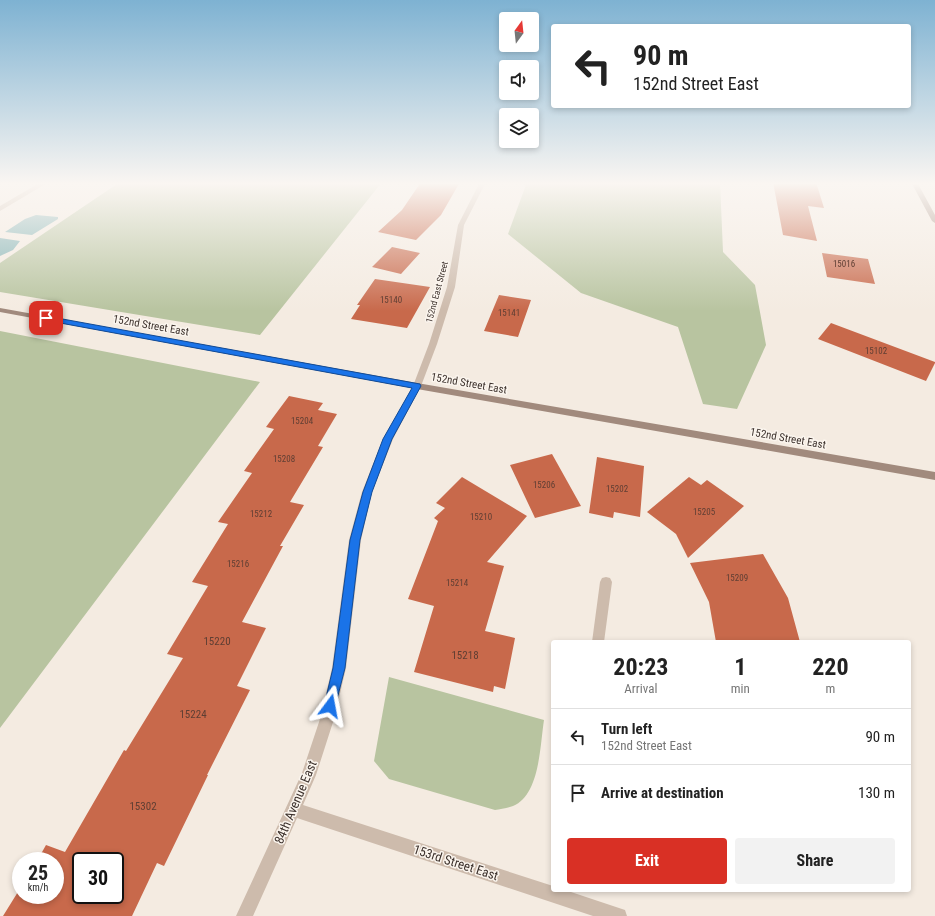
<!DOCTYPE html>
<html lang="en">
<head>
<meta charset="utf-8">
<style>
	body { margin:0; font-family:"Roboto Condensed",sans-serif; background:#f2f2f2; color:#222; height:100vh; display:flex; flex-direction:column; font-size:15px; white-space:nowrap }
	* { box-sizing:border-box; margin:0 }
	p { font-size:13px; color:#767676 }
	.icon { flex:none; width:22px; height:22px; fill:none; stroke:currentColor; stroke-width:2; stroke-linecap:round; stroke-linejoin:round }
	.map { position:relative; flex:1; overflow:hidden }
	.panel { position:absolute; left:551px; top:640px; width:360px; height:252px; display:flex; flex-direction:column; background:#fff; border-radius:4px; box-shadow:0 2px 6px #0003 }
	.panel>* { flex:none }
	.top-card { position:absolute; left:551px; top:24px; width:360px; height:84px; border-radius:4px; box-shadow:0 2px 6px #0003; background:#fff; color:#222; overflow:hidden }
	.needle { width:26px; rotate:15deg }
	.buttons { position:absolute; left:499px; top:12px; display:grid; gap:8px }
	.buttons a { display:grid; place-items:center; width:40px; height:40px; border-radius:4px; background:#fff; box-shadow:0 2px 6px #0003; font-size:20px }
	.speed { position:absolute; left:12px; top:852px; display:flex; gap:8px; font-size:20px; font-weight:700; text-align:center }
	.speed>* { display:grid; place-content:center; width:52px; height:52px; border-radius:50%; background:#fff; box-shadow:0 2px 6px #0003; line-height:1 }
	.speed small { font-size:10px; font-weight:400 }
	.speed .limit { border:2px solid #111; border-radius:6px; background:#fff; color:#111 }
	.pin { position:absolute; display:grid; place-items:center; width:34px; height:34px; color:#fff; margin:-17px; border-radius:8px; box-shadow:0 2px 6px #0006 }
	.me { position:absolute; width:44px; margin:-22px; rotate:13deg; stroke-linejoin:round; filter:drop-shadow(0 0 3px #0008) }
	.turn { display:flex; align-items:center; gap:14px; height:84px; padding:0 16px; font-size:18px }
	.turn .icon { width:52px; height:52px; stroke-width:2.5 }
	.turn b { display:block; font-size:28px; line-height:34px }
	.eta { display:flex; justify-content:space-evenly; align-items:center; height:68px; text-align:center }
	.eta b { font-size:24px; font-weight:700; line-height:28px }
	.primary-button { display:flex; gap:8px; margin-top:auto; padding:8px 16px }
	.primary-button a { flex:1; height:46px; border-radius:4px; background:#d93025; color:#fff; font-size:16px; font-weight:700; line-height:46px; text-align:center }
	.primary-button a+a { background:#f2f2f2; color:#222 }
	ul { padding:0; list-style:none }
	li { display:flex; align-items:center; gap:12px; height:56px; padding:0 16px; border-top:1px solid #e0e0e0 }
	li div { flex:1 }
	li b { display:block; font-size:15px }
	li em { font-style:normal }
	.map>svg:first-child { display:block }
	.green { fill:#b8c4a0 }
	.water { fill:#7fb0b2 }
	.building { fill:#c8694b; fill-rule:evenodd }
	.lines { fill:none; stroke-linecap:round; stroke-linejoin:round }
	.street { fill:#cdbbac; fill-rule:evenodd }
	.secondary { fill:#a18a7d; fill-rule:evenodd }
	.route { fill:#1a73e8; stroke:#114b97 }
	.labels { text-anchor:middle; stroke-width:3; stroke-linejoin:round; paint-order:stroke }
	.number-label { font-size:9px; fill:#5e3e33 }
	.far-street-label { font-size:9px; fill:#3b302b; stroke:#fbf5ee }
	.street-label { font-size:11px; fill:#3b302b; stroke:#fbf5ee }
	.near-number-label { font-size:11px; fill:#5e3e33 }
	.near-street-label { font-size:13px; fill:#3b302b; stroke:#fbf5ee }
</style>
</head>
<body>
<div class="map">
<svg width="935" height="916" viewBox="0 0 935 916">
	<rect width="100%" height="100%" fill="#f4ebe1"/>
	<!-- green -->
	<path class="green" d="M 120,182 L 382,182 L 260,335 L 0,292 L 0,263 Z
		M 527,182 L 720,182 L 723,252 L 755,285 L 766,345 L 737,409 L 703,404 L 678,327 L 581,293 L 508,234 Z
		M 0,331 L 260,382 L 0,728 Z
		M 389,677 L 544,720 C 540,745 540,795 513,806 C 508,808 500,809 495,810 L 389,779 L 374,761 Z"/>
	<!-- water -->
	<path class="water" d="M 36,215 L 58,217 L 58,219 L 32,235 L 5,232 L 25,219 Z
		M 0,238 L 20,241 L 13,250 L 0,256 Z"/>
	<!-- building -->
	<path class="building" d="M 421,182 L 460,182 L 441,215 L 416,240 L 378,232 L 402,210 Z
		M 773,182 L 816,182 L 824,208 L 808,206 L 817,241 L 783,235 Z
		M 392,247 L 420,253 L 401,274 L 372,267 Z
		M 822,253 L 868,259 L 875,284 L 827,277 Z
		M 375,279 L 430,287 L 407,328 L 351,319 L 360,305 L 357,305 Z
		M 499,295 L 531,300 L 518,337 L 484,331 Z
		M 831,323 L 935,362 L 935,363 L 926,381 L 818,339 Z
		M 289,396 L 323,403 L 318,410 L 337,414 L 318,446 L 323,447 L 290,502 L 304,505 L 280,546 L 283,546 L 242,622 L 266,628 L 237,686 L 250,690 L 207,775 L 208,775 L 164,866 L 157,863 L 132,916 L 3,916 L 21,887 L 21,895 L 55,895 L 55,861 L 37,861 L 46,845 L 65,852 L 124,750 L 126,751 L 183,658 L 167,654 L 208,586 L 192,582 L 228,524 L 218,522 L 252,473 L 244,471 L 274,429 L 266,427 ZM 81,861 L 115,861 L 115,895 L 81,895 Z
		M 552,454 L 581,506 L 535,518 L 510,465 Z
		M 597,457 L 644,466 L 640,517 L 614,512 L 613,518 L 589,513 Z
		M 462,477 L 527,516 L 487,562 L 504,566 L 485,631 L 515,638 L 505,689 L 494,686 L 493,692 L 414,672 L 434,606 L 408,599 L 438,521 L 434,518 L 445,508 L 436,503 Z
		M 689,477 L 701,485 L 707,480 L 744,506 L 688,558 L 676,534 L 647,512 Z
		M 763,554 L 788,598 L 800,642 L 716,642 L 709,602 L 690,563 Z"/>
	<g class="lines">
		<!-- street -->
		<path class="street" d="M 41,182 L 49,182 L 0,211 L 0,206 Z
			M 480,182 L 486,182 L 464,225 L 455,287 L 437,344 L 421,386 L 393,439 L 372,492 L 361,540 L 346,668 L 334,719 L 316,775 L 303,805 L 553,886 L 553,890 L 565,890 L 625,910 L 627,916 L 593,916 L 297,818 L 253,916 L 236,916 L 302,773 L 320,719 L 332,668 L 349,540 L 362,492 L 383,439 L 413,386 L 429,344 L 447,287 L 458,225 Z
			M 606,577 L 610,578 L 612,582 L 604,642 L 592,642 L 600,582 L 602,578 Z"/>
		<!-- secondary -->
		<path class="secondary" d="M 911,182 L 917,182 L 935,215 L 935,223 L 932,221 Z
			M 0,308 L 417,383 L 935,472 L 935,480 L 417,389 L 0,312 Z"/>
	</g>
	<!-- sky -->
	<linearGradient id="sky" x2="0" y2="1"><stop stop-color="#7eb2d2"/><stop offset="0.59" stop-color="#faf6f2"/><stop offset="1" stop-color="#faf6f2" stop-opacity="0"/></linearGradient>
	<rect width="935" height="311" fill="url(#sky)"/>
	<!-- route -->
	<path class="route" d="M 46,316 L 420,384 L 421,386 L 392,439 L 372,492 L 360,540 L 345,668 L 334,711 L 330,713 L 325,711 L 324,706 L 333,668 L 350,540 L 363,492 L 383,439 L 412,388 L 44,320 L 43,318 Z"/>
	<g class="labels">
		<!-- number labels -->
		<g class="number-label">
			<text x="844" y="267">15016</text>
			<text x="391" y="303">15140</text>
			<text x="509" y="316">15141</text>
			<text x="876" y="354">15102</text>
			<text x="302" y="424">15204</text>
			<text x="284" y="462">15208</text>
			<text x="544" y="488">15206</text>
			<text x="617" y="492">15202</text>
			<text x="704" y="515">15205</text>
			<text x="261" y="517">15212</text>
			<text x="481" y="520">15210</text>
			<text x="238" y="567">15216</text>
			<text x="737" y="581">15209</text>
			<text x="457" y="586">15214</text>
		</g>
		<!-- far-street labels -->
		<g class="far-street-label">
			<text transform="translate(437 292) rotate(-75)" y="3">152nd East Street</text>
		</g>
		<!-- street labels -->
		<g class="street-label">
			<text transform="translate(151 325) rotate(10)" y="4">152nd Street East</text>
			<text transform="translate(469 383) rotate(10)" y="4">152nd Street East</text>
			<text transform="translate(788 438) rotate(10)" y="4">152nd Street East</text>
		</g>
		<!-- near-number labels -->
		<g class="near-number-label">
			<text x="217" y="645">15220</text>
			<text x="465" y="659">15218</text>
			<text x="193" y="718">15224</text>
			<text x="143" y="810">15302</text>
		</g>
		<!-- near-street labels -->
		<g class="near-street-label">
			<text transform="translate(295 802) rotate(-67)" y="5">84th Avenue East</text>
			<text transform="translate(456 862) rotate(18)" y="5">153rd Street East</text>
		</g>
	</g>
</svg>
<div class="buttons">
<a><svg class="needle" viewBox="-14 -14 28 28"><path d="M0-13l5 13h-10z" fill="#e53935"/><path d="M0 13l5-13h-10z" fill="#767676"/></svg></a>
<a><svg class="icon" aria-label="sound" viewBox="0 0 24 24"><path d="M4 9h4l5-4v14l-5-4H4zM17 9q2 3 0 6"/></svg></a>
<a><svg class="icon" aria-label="layers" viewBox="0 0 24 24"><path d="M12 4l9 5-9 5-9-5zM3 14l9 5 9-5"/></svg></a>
</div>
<div class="speed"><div>25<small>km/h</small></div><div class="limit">30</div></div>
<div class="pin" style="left:46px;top:318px;background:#d93025"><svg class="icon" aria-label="arrive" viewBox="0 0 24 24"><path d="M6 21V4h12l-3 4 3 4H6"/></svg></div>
<svg class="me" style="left:330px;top:706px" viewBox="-20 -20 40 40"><path d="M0-17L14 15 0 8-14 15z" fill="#1a73e8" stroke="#fff" stroke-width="4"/></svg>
<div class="top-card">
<div class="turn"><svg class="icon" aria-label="left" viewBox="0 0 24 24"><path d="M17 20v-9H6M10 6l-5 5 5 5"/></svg><div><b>90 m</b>152nd Street East</div></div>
</div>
<section class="panel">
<div class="eta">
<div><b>20:23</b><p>Arrival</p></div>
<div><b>1</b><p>min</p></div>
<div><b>220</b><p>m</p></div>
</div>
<ul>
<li><svg class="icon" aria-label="left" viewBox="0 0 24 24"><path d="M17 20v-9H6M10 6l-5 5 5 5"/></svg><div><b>Turn left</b><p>152nd Street East</p></div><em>90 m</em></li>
<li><svg class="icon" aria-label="arrive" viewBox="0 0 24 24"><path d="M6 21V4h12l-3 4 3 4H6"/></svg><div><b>Arrive at destination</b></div><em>130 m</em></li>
</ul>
<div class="primary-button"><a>Exit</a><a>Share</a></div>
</section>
</div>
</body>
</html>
